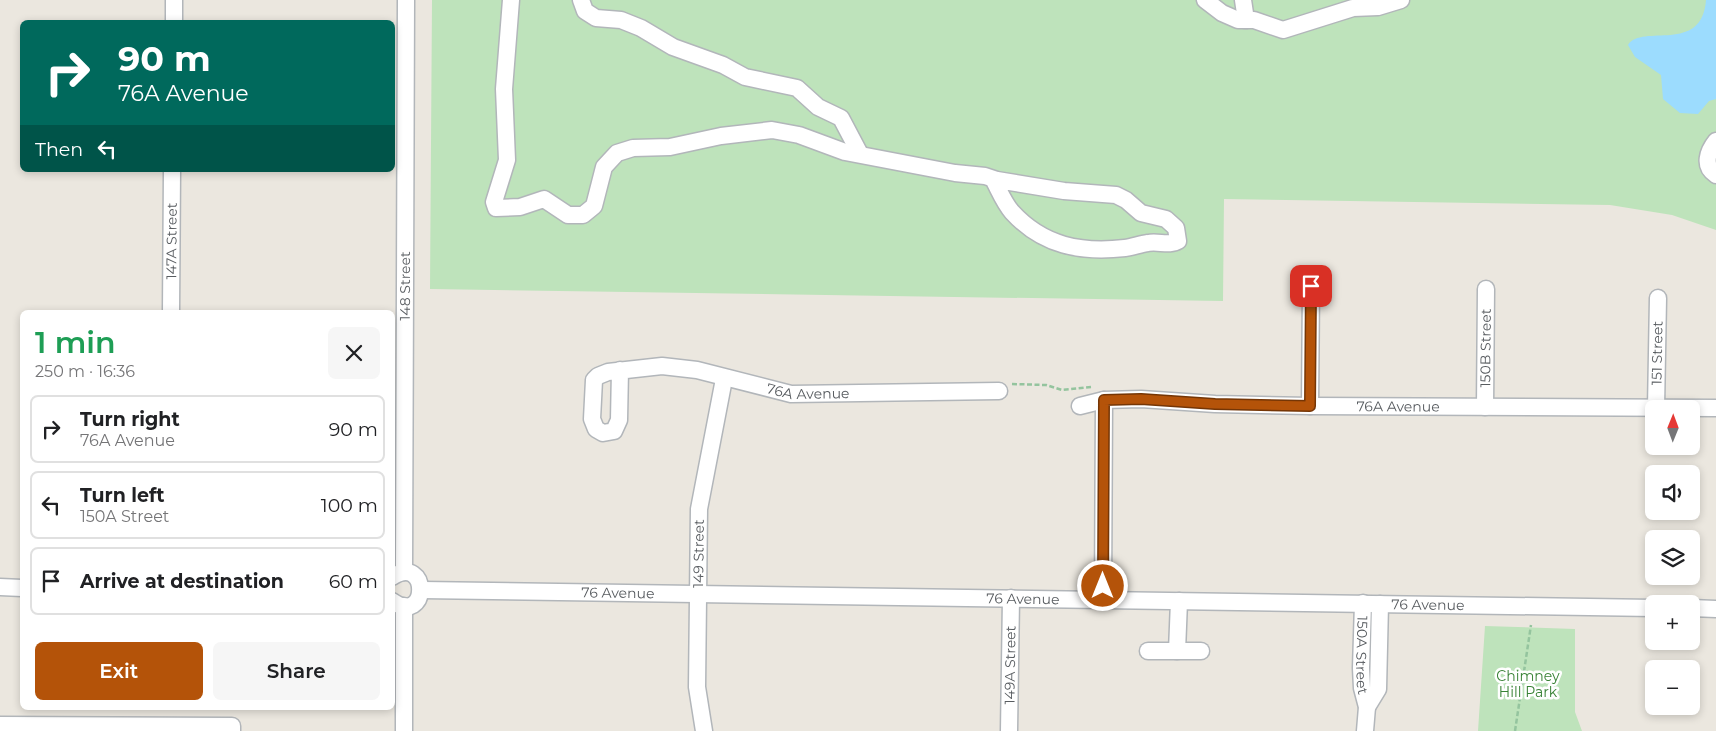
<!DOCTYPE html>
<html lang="en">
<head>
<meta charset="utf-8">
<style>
	body { margin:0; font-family:Montserrat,sans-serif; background:#f6f6f6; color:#202124; height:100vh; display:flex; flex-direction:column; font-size:19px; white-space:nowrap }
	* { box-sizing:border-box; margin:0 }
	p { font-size:16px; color:#757577 }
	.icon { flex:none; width:28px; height:28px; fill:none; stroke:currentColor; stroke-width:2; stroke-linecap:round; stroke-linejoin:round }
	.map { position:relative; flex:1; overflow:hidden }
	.drawer { position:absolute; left:20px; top:310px; width:375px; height:400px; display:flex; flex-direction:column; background:#fff; border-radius:8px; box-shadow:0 2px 8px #0003 }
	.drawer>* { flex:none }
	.guide { position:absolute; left:20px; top:20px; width:375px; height:152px; border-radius:8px; box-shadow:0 2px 8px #0003; background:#00695c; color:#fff; overflow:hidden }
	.needle { width:32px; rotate:1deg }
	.tools { position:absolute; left:1645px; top:400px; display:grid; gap:10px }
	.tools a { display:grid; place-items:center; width:55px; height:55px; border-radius:8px; background:#fff; box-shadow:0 2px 8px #0003; font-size:25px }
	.pin { position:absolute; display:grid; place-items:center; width:42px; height:42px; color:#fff; margin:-21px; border-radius:10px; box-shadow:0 2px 8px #0006 }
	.me { position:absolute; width:55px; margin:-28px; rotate:0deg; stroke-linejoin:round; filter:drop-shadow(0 0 4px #0008) }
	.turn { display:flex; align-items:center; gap:18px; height:105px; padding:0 15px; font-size:22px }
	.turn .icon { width:65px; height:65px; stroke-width:2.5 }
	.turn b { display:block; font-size:35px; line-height:42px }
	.then { display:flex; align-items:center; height:48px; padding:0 15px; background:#0003; gap:10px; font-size:19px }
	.round { display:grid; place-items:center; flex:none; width:52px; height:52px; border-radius:8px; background:#f6f6f6 }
	.summary { display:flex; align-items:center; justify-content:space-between; height:85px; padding:0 15px }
	h1 { font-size:30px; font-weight:600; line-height:38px; color:#1e9e55 }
	.cta { display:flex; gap:10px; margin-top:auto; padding:10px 15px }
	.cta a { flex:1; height:58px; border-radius:8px; background:#b45309; color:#fff; font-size:20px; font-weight:600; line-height:58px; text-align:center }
	.cta a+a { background:#f6f6f6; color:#202124 }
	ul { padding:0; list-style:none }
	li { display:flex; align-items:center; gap:15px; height:68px; margin:0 10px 8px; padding:0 5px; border:2px solid #e0e0e0; border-radius:8px }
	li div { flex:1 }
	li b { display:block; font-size:19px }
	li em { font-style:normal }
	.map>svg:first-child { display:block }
	.green { fill:#bee3bb }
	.water { fill:#9cdcfe }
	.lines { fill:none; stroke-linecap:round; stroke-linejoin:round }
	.minor-casing { stroke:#b2b6ba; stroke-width:19 }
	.path { stroke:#94c49e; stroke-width:2.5; stroke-dasharray:5 2.5; stroke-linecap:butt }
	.minor { stroke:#fff; stroke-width:16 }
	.route-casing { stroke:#753606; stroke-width:12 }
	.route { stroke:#b45309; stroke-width:9 }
	.labels { text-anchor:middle; stroke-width:5; stroke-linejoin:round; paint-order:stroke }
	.street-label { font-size:14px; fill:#585c60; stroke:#fff }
	.park-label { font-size:14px; fill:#388235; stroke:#fff }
</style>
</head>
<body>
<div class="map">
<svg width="1716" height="731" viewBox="0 0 1716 731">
	<rect width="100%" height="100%" fill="#ebe7df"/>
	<!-- green -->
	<path class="green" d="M 432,0 L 1716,0 L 1716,230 L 1672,215 L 1610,205 L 1224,199 L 1223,301 L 430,289 Z
		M 1485,626 L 1575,629 L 1575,712 L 1582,731 L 1478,731 Z"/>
	<!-- water -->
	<path class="water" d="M 1706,0 L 1716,0 L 1716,99 L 1709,101 L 1698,114 L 1680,113 L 1663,99 L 1661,75 L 1635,57 L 1628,45 C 1642,23 1702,55 1706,0 Z"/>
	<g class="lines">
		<defs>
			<g id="minor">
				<path d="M 511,0 L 504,89 L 507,160 L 494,202 L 496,208 L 520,207 L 544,199 L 568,215 L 583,215 L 594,206 L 604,167 L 617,153 L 633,148 L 670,147 L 721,136 L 772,130 L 799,135 L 845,152 L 955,173 L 985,176 L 997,180 L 1064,191 L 1116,195 L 1126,200 L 1141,213 L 1166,219 L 1176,228 L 1178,241 C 1170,246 1158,241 1148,243 C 1140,244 1133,247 1125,248 C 1081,253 1043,246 1012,212 C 1004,203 999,190 993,179"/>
				<path d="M 581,0 L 585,11 L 596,18 L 621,20 L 641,28 L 673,47 L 723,65 L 745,77 L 797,88 L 818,107 L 841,118 L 860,154"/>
				<path d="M 1205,0 L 1222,13 L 1238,20 L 1254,20 L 1283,30 L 1353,8 L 1378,7 L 1401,0"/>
				<path d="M 1243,0 L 1246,20"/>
				<path d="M 174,22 L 174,0"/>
				<path d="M 1716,141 C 1708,151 1702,166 1716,175"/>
				<path id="s1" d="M 171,312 L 172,170"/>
				<path id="s2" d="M 620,370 L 619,420 L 614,431 L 603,433 L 596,429 L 592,419 L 594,380 L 598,376 L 608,372 L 662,366 L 697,370 L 791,394 L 999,391"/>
				<path id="s3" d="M 1080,406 L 1104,400 L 1141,399 L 1215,404 L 1310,406 L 1716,408"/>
				<path d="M 1310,406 L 1311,286"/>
				<path id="s4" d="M 1485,407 L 1486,289"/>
				<path id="s5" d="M 1656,408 L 1658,298"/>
				<path id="s6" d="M 404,572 L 406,0"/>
				<path d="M 392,577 C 430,553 429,627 392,601"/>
				<path d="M 0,587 L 22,588"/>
				<path id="s7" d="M 422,590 L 1654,608"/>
				<path d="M 1103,600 L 1104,400"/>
				<path id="s8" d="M 1363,603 L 1361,668 L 1362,688 L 1367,707 L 1365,731"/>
				<path d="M 1691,608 L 1716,609"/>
				<path d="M 1148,651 L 1201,651"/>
				<path d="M 1177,651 L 1179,601"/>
				<path d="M 1367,707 L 1378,689 L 1380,604"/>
				<path d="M 0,725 L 232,726 L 232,731"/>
				<path d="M 404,731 L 404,606"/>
				<path id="s9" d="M 704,731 L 697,687 L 699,509 L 724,379"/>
				<path id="s10" d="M 1009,731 L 1011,598"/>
			</g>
		</defs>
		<!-- minor casing -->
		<use href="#minor" class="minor-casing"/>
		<!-- path -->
		<path class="path" d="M 1012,384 L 1046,385 L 1062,390 L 1091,387
			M 1515,731 L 1531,625"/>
		<!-- minor -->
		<use href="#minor" class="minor"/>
	</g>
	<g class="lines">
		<defs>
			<path id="route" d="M 1103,586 L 1104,400 L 1141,399 L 1215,404 L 1310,406 L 1311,286"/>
		</defs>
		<!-- route casing -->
		<use href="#route" class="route-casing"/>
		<!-- route -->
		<use href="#route" class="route"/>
	</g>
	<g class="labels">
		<!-- street labels -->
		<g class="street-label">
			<text dy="5" stroke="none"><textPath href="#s1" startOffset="71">147A Street</textPath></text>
			<text dy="5" stroke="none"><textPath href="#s6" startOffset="286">148 Street</textPath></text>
			<text dy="5" stroke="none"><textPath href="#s4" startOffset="59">150B Street</textPath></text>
			<text dy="5" stroke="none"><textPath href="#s5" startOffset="55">151 Street</textPath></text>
			<text dy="5" stroke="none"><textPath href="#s2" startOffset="351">76A Avenue</textPath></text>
			<text dy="5" stroke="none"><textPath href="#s3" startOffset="319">76A Avenue</textPath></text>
			<text dy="5" stroke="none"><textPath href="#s9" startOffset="178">149 Street</textPath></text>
			<text dy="5" stroke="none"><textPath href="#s7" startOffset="196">76 Avenue</textPath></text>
			<text dy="5" stroke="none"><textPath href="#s7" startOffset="601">76 Avenue</textPath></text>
			<text dy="5" stroke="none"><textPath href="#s7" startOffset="1006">76 Avenue</textPath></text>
			<text dy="5" stroke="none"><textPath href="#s8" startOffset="52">150A Street</textPath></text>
			<text dy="5" stroke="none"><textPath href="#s10" startOffset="66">149A Street</textPath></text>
		</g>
		<!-- park labels -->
		<g class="park-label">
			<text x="1528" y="681">Chimney<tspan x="1528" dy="16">Hill Park</tspan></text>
		</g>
	</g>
</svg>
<div class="tools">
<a><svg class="needle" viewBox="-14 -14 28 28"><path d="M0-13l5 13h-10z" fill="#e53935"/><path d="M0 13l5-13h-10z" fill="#757577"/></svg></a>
<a><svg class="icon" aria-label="sound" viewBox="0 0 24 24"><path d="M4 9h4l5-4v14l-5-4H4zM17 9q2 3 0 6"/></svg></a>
<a><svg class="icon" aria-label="layers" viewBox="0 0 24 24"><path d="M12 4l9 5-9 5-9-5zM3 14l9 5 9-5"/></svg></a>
<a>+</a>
<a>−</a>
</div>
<div class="pin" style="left:1311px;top:286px;background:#d93025"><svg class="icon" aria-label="arrive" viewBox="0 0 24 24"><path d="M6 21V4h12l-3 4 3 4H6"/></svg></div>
<svg class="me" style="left:1103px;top:586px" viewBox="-20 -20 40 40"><circle r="17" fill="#b45309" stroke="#fff" stroke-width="3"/><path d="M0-11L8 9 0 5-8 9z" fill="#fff"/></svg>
<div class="guide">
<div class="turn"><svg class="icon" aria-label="right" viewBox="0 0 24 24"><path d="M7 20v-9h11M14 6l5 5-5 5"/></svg><div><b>90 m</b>76A Avenue</div></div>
<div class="then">Then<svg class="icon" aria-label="left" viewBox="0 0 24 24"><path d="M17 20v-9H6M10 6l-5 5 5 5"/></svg></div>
</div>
<section class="drawer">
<div class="summary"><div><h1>1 min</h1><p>250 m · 16:36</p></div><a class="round"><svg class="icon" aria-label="close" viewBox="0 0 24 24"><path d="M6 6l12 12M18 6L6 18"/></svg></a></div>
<ul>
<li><svg class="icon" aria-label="right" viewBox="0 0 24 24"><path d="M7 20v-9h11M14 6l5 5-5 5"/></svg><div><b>Turn right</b><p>76A Avenue</p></div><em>90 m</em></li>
<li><svg class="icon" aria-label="left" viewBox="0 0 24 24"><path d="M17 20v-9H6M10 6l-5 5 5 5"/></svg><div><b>Turn left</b><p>150A Street</p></div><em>100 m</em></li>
<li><svg class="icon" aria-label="arrive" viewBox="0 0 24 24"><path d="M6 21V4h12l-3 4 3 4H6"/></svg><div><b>Arrive at destination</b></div><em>60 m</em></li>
</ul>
<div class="cta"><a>Exit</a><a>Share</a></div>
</section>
</div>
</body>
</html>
